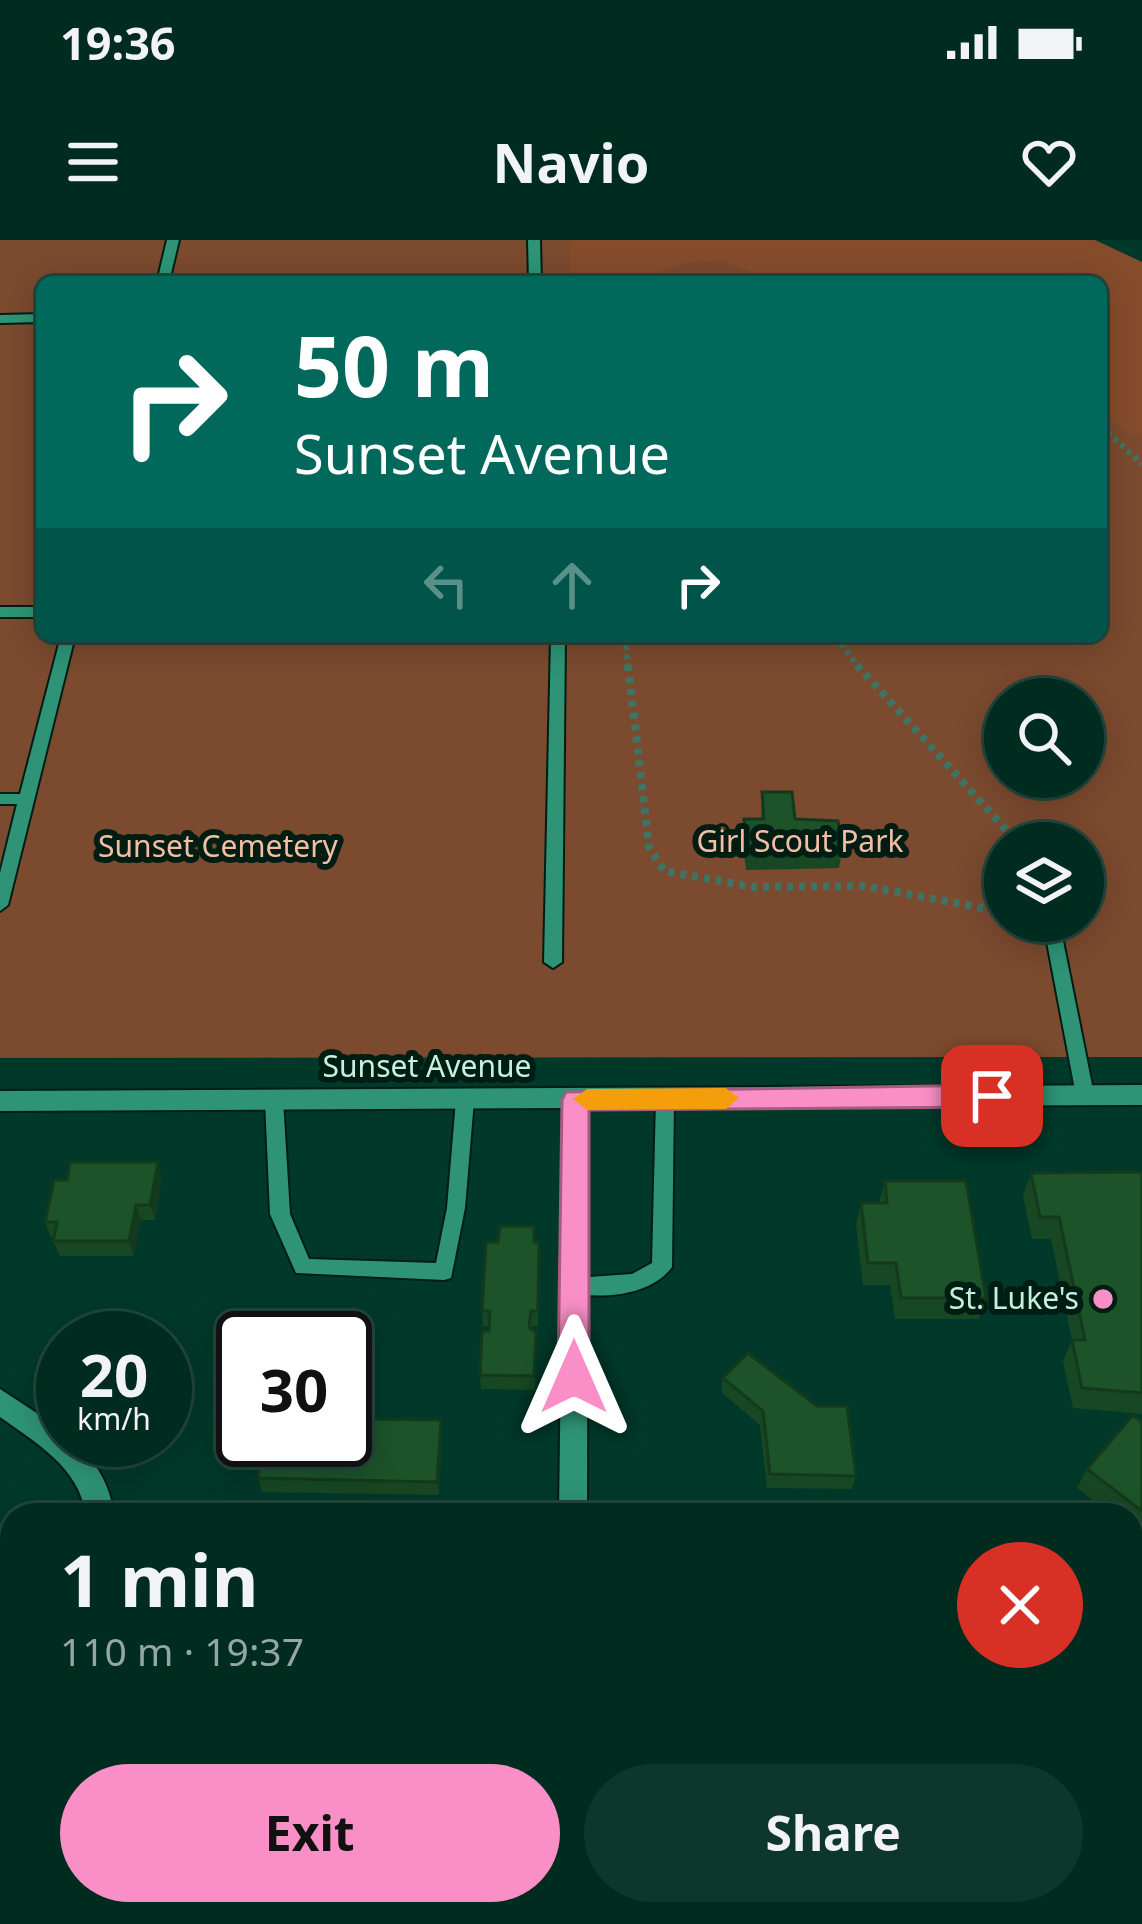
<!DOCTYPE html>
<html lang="en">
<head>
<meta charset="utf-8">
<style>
	body { margin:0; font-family:"Noto Sans",sans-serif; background:#0e372c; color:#f1f3f6; height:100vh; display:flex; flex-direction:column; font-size:45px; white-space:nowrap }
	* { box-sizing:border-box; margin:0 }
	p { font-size:39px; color:#95a7a4 }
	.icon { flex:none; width:66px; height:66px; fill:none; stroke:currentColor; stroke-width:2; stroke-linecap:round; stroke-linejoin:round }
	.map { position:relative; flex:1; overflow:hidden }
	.details { position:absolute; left:0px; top:1263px; width:1143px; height:423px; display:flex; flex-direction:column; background:#002b1f; border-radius:36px 36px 0 0; box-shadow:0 6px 30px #0003,0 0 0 3px #22473d }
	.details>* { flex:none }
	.guide { position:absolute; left:36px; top:36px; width:1071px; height:366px; border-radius:18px; box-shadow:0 6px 30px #0003,0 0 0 3px #22473d; background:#00695c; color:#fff; overflow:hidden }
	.tools { position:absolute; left:984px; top:438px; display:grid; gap:24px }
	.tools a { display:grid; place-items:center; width:120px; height:120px; border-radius:50%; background:#002b1f; box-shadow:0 6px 30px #0003,0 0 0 3px #22473d; font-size:60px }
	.speed { position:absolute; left:36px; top:1071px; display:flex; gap:24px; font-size:60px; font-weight:700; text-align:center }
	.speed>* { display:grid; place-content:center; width:156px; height:156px; border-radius:50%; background:#002b1f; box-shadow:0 6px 30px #0003,0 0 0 3px #22473d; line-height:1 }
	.speed small { font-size:30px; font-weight:400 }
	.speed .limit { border:6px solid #111; border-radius:18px; background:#fff; color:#111 }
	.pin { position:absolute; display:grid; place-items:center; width:102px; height:102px; color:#fff; margin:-51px; border-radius:24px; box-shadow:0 6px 18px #0006 }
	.me { position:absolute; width:132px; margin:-66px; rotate:0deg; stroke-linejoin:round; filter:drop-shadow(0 0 9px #0008) }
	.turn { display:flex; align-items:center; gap:42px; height:252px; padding:0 60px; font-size:54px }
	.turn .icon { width:156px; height:156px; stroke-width:2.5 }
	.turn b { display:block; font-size:84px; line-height:102px }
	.lanes { display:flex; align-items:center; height:114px; padding:0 60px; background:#0003; justify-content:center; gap:60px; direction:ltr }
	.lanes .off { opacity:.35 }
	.round { display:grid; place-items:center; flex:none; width:126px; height:126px; border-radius:63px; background:#0e372c }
	.overview { display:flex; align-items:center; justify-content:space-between; height:204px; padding:0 60px }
	h1 { font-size:72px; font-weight:700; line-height:90px }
	.button { display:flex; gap:24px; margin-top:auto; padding:24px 60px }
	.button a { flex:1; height:138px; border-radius:72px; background:#fa8fc7; color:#111; font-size:48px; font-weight:700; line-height:138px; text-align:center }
	.button a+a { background:#0e372c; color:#f1f3f6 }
	.status { display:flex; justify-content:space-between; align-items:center; height:84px; padding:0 60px; background:#002b1f; direction:ltr }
	.status svg { height:33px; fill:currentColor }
	header { display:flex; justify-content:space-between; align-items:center; height:156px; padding:0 60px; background:#002b1f; font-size:54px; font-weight:700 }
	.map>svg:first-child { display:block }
	.green { fill:#7b4a2f; fill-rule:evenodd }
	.forest { fill:#854c2c }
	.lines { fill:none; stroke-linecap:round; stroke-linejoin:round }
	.service-casing { stroke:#001d14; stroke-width:4 }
	.minor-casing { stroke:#001d14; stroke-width:4 }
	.path-far1 { stroke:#3f7463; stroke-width:6; stroke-dasharray:4.5 4.5; stroke-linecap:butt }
	.path { stroke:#3f7463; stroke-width:8; stroke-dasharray:6 6; stroke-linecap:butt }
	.service { fill:#2e9475; fill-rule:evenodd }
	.minor { fill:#2e9475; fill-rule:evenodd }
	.wall { fill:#184723 }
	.shaded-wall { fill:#143a1d }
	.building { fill:#1c5329; stroke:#143a1d; stroke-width:3 }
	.route { fill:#fa8fc7; stroke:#a25d81; stroke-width:3 }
	.slow { fill:#f59e0b }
	.poi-dot { fill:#fa8fc7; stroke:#001d14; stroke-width:4.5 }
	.labels { text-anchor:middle; stroke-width:12; stroke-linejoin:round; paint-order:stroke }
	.park-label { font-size:30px; fill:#f4bea3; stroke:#001d14 }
	.street-label { font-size:30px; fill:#c5f1df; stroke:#001d14 }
	.poi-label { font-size:30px; fill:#c5f1df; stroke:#001d14; text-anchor:end }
</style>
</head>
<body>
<div class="status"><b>19:36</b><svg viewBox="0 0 49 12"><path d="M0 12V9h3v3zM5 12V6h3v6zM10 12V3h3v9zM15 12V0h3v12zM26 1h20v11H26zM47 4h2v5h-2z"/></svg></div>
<header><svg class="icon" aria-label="menu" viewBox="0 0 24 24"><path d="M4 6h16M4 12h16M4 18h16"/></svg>Navio<svg class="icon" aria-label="heart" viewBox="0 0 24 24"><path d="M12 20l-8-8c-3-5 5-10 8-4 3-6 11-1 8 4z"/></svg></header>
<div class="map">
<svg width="1142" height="1684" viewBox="0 0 1142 1684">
	<rect width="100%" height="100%" fill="#003929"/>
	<!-- green -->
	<path class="green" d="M 0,0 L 807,0 L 1100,42 L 42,42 L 42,396 L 1101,396 L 1101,42 L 1142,48 L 1142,817 L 0,818 ZM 1005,459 L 1083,459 L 1083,537 L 1005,537 ZM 1005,603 L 1083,603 L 1083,681 L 1005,681 Z"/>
	<!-- forest -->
	<path class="forest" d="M 569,0 L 1095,0 L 1142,22 L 1142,195 L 1130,194 L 1101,172 L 1101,42 L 772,42 L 720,19 L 684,23 L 634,42 L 571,42 Z"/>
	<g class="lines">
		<defs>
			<path id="service" d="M 167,0 L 179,0 L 169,42 L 157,42 Z
				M 528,0 L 540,0 L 541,42 L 529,42 Z
				M 42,74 L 42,82 L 0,83 L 0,75 Z
				M 0,367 L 42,367 L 42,377 L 0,377 Z
				M 61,396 L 75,396 L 8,665 L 0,671 L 0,633 L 17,564 L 0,564 L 0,554 L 20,554 Z
				M 551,396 L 565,396 L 562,722 L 553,728 L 544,722 Z
				M 1043,681 L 1059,681 L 1094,855 L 1091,860 L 1079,860 L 1076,855 Z
				M 665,852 L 671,854 L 674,859 L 672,1027 C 651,1056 600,1060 567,1052 L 564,1046 L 567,1040 L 574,1038 L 632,1034 L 652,1023 L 656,859 L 659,854 Z
				M 274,853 L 280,855 L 283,860 L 290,974 L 309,1019 L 436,1023 L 447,968 L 456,860 L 459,855 L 471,855 L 474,860 L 465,968 L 451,1038 L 444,1040 L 296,1033 L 270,974 L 265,860 L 268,855 Z"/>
			<path id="minor" d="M 1142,845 L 1142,865 L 588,867 L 587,1275 L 559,1275 L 564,868 L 0,871 L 0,851 Z
				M 0,1149 L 58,1187 L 63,1191 L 63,1200 L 74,1200 C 96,1222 110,1244 114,1275 L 86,1275 C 79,1227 36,1203 0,1177 Z
				M 20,1674 L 52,1674 L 51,1684 L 19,1684 Z
				M 553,1674 L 585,1674 L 585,1684 L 553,1684 Z"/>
		</defs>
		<!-- service casing -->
		<use href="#service" class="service-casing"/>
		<!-- minor casing -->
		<use href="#minor" class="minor-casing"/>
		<!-- path-far1 -->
		<path class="path-far1" d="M 1101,186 L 1142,224
			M 836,396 L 859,428
			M 628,428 L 626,407 L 635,396"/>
		<!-- path -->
		<path class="path" d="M 628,425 L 649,607 L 664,631 L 753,647 L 864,646 L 1005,672
			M 857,425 L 1018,603"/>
		<!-- service -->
		<use href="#service" class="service"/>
		<!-- minor -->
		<use href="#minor" class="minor"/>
	</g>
	<!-- wall -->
	<path class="wall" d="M 762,552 L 795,579 L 842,611 L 839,628 L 746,630 L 742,596 L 744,579 L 761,579 Z
		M 1142,932 L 1142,1174 L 1073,1168 L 1063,1121 L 1072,1100 L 1051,999 L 1032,999 L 1023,956 L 1031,933 Z
		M 162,938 L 155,980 L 141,980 L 134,1016 L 60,1016 L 53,1001 L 54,998 L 51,998 L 45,982 Z
		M 885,941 L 986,1058 L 979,1079 L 895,1079 L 890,1045 L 863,1045 L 856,985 L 861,963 L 879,963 Z
		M 534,1002 L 540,1017 L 538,1086 L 531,1086 L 531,1089 L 536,1106 L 535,1150 L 481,1149 L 480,1135 L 489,1086 L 483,1086 L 482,1071 Z
		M 723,1138 L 856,1236 L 852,1249 L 767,1248 L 760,1185 L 721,1152 Z
		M 367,1171 L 369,1179 L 441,1180 L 442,1194 L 439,1255 L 262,1252 L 258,1238 Z
		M 1142,1182 L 1142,1298 L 1131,1289 L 1131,1275 L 1112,1275 L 1077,1248 L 1087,1229 Z
		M 1142,1333 L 1142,1439 L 1131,1430 L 1131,1346 Z"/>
	<!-- shaded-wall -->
	<path class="shaded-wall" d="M 158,922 L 162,938 L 155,980 L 150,965 Z
		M 136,965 L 141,980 L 134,1016 L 129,1001 Z
		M 441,1180 L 442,1194 L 439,1255 L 437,1242 Z"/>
	<!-- building -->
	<path class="building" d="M 762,552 L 792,552 L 795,579 L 838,581 L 842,611 L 748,614 L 744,579 L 764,579 Z
		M 70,922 L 158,922 L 150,965 L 136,965 L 129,1001 L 53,1001 L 57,982 L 45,982 L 54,940 L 67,940 Z
		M 1142,932 L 1142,1153 L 1082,1148 L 1072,1100 L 1085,1100 L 1059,977 L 1040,977 L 1031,933 Z
		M 885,941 L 966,941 L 986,1058 L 901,1058 L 896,1023 L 868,1023 L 861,963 L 887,963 Z
		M 500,986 L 534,986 L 534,1002 L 539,1002 L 538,1071 L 531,1071 L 529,1088 L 536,1092 L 534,1136 L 480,1135 L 482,1091 L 489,1091 L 490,1071 L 482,1071 L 486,1002 L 498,1002 Z
		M 748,1113 L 817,1166 L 847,1166 L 856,1236 L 770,1234 L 763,1171 L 723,1138 Z
		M 345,1170 L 367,1171 L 366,1179 L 441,1180 L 437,1242 L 258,1238 L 264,1200 L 345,1200 Z
		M 1133,1175 L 1142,1182 L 1142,1271 L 1087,1229 Z
		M 1142,1333 L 1142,1412 L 1131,1404 L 1131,1346 Z
		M 780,1674 L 869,1676 L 870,1684 L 780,1684 Z"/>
	<!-- route -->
	<path class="route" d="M 992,845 L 1005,856 L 992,867 L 589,870 L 589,1137 L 584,1147 L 574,1151 L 563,1147 L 558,1137 L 562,860 L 566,852 Z"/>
	<!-- slow -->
	<path class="slow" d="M 726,848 L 739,858 L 726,869 L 587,870 L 573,859 L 587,849 Z"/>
	<!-- markers -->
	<circle class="poi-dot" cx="1103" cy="1059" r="12"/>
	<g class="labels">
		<!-- park labels -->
		<g class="park-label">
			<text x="800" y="612">Girl Scout Park</text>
			<text x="218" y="617">Sunset Cemetery</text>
		</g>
		<!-- street labels -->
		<g class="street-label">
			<text x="427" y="837">Sunset Avenue</text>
		</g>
		<!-- poi labels -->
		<g class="poi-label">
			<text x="1079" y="1069">St. Luke's</text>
		</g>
	</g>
</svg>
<div class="tools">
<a><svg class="icon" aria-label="search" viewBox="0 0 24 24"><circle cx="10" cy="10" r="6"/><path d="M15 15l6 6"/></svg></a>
<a><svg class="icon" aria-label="layers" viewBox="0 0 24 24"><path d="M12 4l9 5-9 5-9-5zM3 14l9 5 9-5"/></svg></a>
</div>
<div class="speed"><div>20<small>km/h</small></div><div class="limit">30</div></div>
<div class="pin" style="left:992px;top:856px;background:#d93025"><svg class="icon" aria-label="arrive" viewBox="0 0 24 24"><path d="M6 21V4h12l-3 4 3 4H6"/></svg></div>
<svg class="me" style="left:574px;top:1137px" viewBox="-20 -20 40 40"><path d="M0-17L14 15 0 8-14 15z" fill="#fa8fc7" stroke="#fff" stroke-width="4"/></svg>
<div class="guide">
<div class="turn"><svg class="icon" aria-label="right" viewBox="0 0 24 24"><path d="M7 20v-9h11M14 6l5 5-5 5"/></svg><div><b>50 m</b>Sunset Avenue</div></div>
<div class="lanes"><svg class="icon off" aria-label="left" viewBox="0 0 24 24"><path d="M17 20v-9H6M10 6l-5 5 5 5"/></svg><svg class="icon off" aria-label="ahead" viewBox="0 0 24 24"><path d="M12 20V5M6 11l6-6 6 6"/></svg><svg class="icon" aria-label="right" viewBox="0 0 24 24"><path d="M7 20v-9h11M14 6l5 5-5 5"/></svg></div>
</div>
<section class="details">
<div class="overview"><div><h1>1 min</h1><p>110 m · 19:37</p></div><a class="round" style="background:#d93025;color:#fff"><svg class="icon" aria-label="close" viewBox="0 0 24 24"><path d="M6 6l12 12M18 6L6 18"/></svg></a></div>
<div class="button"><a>Exit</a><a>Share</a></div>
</section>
</div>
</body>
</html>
